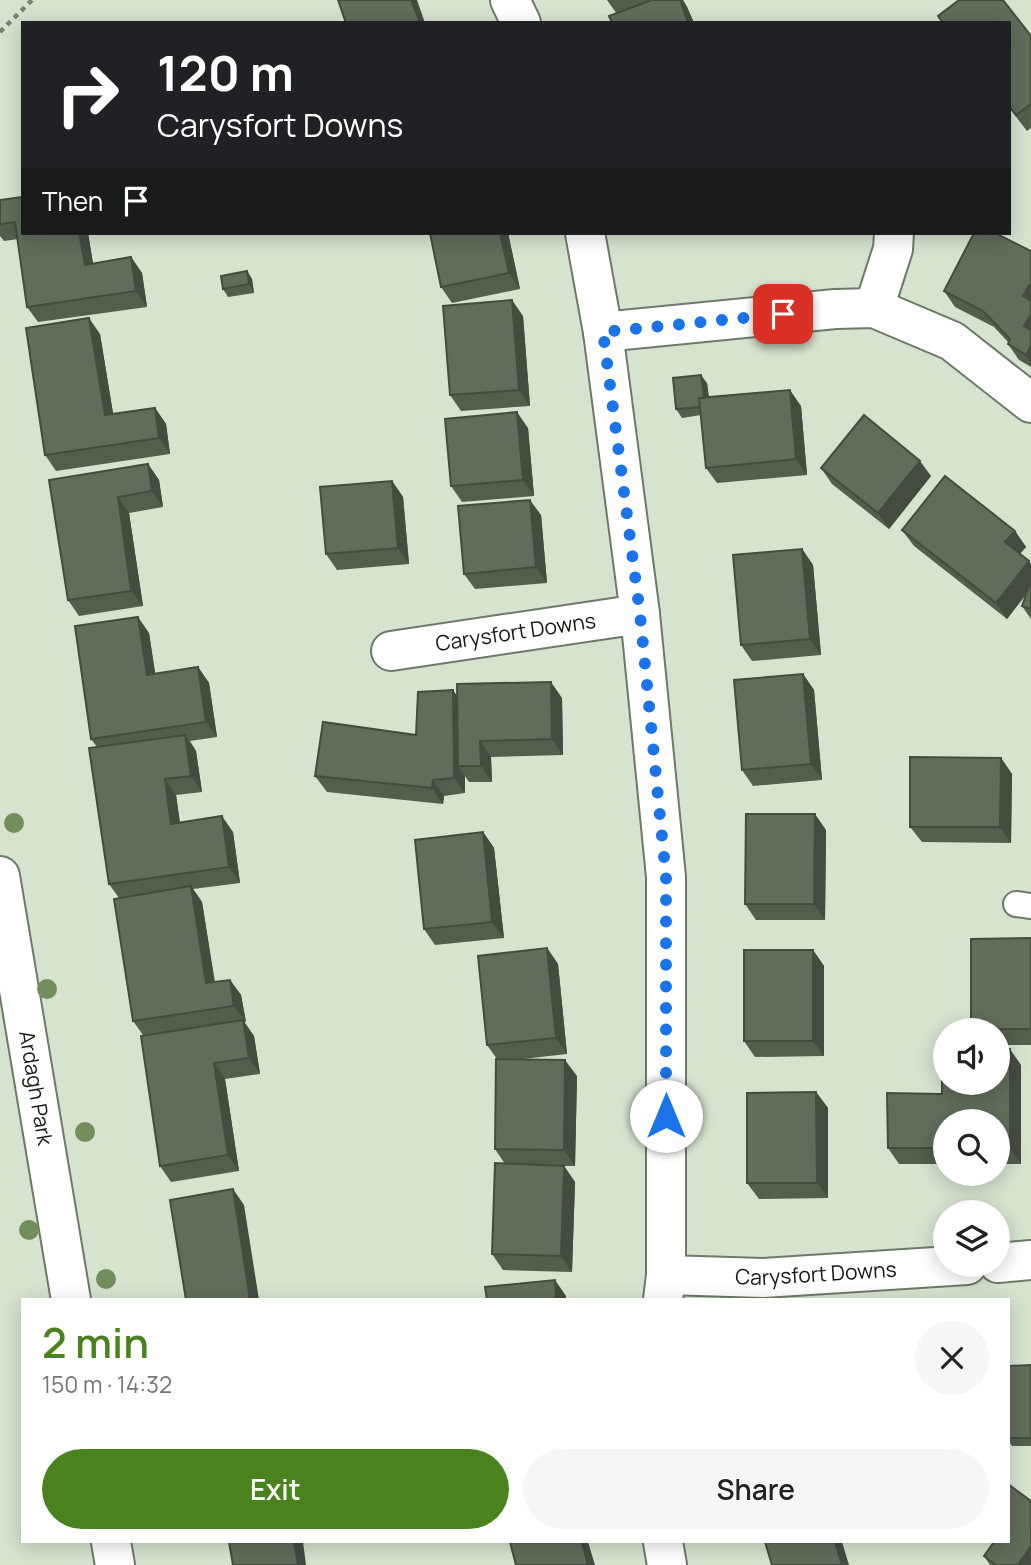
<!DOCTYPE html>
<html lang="en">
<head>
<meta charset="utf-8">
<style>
	body { margin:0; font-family:Manrope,sans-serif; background:#f6f6f6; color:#222; height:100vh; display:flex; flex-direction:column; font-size:26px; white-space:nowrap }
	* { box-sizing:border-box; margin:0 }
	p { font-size:23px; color:#767676 }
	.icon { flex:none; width:38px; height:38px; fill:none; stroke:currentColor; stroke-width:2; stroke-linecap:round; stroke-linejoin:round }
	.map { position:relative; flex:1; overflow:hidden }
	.details { position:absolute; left:21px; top:1298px; width:989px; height:245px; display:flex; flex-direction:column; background:#fff; border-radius:0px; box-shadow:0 4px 18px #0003 }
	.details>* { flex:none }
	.hud { position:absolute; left:21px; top:21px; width:990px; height:214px; border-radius:0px; box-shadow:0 4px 18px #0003; background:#202124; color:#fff; overflow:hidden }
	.tools { position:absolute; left:933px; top:1018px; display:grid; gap:14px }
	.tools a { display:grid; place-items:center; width:77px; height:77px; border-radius:50%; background:#fff; box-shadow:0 4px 18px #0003; font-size:35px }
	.pin { position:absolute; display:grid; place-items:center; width:60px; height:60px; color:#fff; margin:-30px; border-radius:14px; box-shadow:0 4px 10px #0006 }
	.me { position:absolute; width:77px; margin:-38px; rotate:0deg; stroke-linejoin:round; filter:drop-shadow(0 0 5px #0008) }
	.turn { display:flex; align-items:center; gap:24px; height:147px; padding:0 21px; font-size:32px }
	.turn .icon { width:91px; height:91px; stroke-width:2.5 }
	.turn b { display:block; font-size:49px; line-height:60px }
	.then { display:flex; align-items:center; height:66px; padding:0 21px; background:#0003; gap:14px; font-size:26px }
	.round { display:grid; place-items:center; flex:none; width:74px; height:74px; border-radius:37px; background:#f6f6f6 }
	.head { display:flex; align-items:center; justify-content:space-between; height:119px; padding:0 21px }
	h1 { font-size:42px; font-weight:600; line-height:52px; color:#4a831d }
	.button { display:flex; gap:14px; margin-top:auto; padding:14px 21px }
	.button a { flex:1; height:80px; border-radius:42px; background:#4a831d; color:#fff; font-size:28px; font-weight:600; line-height:80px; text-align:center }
	.button a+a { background:#f6f6f6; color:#222 }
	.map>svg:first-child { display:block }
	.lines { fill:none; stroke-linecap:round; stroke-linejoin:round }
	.service-casing { stroke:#6e7a68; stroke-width:28 }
	.minor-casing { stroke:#6e7a68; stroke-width:42 }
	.path { stroke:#788173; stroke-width:4.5; stroke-dasharray:5 5; stroke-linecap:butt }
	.service { stroke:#fff; stroke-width:24 }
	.minor { stroke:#fff; stroke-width:38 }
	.tree { fill:#738e5d }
	.wall { fill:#535e4e }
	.shaded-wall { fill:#444c40 }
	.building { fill:#616d5b; stroke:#444c40; stroke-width:2 }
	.route { stroke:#1a73e8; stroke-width:12; stroke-dasharray:0 21.6 }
	.labels { text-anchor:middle; stroke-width:5; stroke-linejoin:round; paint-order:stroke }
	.street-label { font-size:21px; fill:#141912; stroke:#d6e3cf }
</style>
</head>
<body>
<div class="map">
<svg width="1031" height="1565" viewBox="0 0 1031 1565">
	<rect width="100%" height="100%" fill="#d6e3cf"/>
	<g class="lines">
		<defs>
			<path id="service" d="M 1016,904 L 1031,906"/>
			<g id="minor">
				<path d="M 510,0 L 521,23"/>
				<path d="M 585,233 L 603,332 L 640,614 L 666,877 L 666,1275 L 663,1300"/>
				<path d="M 874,308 L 893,249 L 894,233"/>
				<path d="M 603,332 L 835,309 L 874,308 L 952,341 L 1031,403"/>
				<path id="s1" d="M 391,651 L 640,614"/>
				<path id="s2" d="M 0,876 L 71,1300"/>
				<path d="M 998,1263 L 1031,1260"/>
				<path id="s3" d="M 666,1275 L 763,1278 L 967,1265"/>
				<path d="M 111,1542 L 115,1565"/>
				<path d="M 663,1542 L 667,1565"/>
			</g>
		</defs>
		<!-- service casing -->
		<use href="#service" class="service-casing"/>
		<!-- minor casing -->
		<use href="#minor" class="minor-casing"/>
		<!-- path -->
		<path class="path" d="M 0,32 L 32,0"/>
		<!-- service -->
		<use href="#service" class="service"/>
		<!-- minor -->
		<use href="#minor" class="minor"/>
	</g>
	<!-- trees -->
	<g class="tree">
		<circle cx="14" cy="823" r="10"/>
		<circle cx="47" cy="989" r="10"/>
		<circle cx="85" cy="1132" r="10"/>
		<circle cx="29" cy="1230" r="10"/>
		<circle cx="106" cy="1279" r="10"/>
	</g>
	<!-- wall -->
	<path class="wall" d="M 607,0 L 683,0 L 687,7 L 694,23 L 612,23 L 617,14 Z
		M 1010,23 L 1031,36 L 1031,128 L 1027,131 L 1010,109 Z
		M 0,200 L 23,233 L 88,233 L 93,264 L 131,257 L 142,273 L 147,307 L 38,322 L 27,307 L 18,239 L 4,241 L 0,236 Z
		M 430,233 L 508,233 L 520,289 L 452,303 L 441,287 Z
		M 1031,251 L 1031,367 L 1019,360 L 1008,344 L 1008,342 L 994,327 L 955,307 L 944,291 Z
		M 247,271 L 252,279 L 254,293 L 228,297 L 223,289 Z
		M 523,316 L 530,406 L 461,411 L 450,395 Z
		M 100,334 L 113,414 L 155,408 L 166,424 L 170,454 L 56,471 L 45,455 Z
		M 707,383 L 709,398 L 801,406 L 807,475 L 717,483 L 706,468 L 701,415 L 682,418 L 676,409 Z
		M 528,428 L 534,496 L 462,502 L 451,486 Z
		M 148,464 L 159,480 L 163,507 L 129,513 L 143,606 L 79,616 L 68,600 L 49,480 Z
		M 821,468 L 931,476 L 889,529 L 832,484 Z
		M 392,481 L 403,497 L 409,564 L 337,570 L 326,554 Z
		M 541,515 L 547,583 L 475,589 L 464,574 Z
		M 902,530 L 1015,531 L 1026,547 L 1020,554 L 1031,564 L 1031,619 L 1022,606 L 1026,594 L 1007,619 L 914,546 Z
		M 802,549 L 813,565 L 821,655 L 752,661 L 741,645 Z
		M 149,633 L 155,674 L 198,667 L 209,683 L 217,737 L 190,741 L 196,751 L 202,792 L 176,795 L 180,822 L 233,832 L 240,883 L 193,889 L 202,902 L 215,982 L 230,980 L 241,995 L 246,1022 L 244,1022 L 254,1036 L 260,1074 L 225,1079 L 239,1171 L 171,1182 L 160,1166 L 143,1035 L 133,1021 L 119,898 L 109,884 L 97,747 L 91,739 Z
		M 803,674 L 814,690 L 822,780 L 753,786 L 742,770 Z
		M 457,696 L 562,698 L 563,755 L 491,757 L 492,782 L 469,782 L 465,776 L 465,793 L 444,796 L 443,804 L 327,792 L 315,776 L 416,735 Z
		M 1001,758 L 1012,774 L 1011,843 L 922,842 L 910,827 Z
		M 826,830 L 825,920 L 756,920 L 745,904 Z
		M 483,832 L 494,848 L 504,938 L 435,945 L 424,929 Z
		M 1031,938 L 1031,1045 L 998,1045 L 998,1031 L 972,1031 L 971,1029 Z
		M 547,948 L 558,964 L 567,1054 L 514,1060 L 577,1076 L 575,1166 L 564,1166 L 575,1182 L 572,1272 L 503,1270 L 492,1254 L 505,1164 L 495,1149 L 497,1059 L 487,1045 Z
		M 813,950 L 824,966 L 824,1056 L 755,1057 L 744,1041 Z
		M 1021,1065 L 1021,1164 L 998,1164 L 998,1122 L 945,1122 L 945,1164 L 899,1164 L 888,1148 L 942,1094 Z
		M 816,1092 L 828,1108 L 828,1198 L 759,1199 L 747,1183 Z
		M 1031,1365 L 1031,1446 L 1012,1446 L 1008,1441 L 1008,1366 Z
		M 990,1542 L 1008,1542 L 1031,1565 L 990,1565 L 984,1556 L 993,1543 Z"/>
	<!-- shaded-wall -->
	<path class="shaded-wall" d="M 411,0 L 417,0 L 425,23 L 420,23 Z
		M 680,0 L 683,0 L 687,7 L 694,23 L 688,23 Z
		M 79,233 L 88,233 L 96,281 L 85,265 Z
		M 500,233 L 508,233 L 520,289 L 509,273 Z
		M 131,257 L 142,273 L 147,307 L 136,291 Z
		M 247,271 L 252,279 L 254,293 L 249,284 Z
		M 1029,285 L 1031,287 L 1031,308 L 1023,296 Z
		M 512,300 L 523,316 L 530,406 L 519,390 Z
		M 1031,314 L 1031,336 L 1024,326 Z
		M 89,318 L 100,334 L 116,431 L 105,415 Z
		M 1031,346 L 1031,362 L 1026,355 Z
		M 701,375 L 707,383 L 711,414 L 705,406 Z
		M 790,390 L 801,406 L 807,475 L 796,459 Z
		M 155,408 L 166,424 L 170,454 L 159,438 Z
		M 517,412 L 528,428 L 534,496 L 523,480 Z
		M 920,461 L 931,476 L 889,529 L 878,513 Z
		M 148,464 L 159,480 L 163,507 L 152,491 Z
		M 392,481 L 403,497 L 409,564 L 398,548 Z
		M 118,497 L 129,513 L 143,606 L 131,591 Z
		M 530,500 L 541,515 L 547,583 L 536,567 Z
		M 1015,531 L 1026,547 L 1016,558 L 1005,542 Z
		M 802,549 L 813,565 L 821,655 L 810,639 Z
		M 1029,561 L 1031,564 L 1031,588 L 1007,619 L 996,603 Z
		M 138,617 L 149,633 L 158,691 L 147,675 Z
		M 198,667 L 209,683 L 217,737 L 206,722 Z
		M 803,674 L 814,690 L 822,780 L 811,764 Z
		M 551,682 L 562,698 L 563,755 L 552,739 Z
		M 453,690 L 464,706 L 458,766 L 465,776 L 465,793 L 454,778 Z
		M 185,735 L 196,751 L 202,792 L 191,776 Z
		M 480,741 L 491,757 L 492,782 L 481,766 Z
		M 1001,758 L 1012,774 L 1011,843 L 1000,827 Z
		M 165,779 L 176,795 L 182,840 L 171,824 Z
		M 433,780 L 444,796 L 443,804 L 432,788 Z
		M 815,814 L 826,830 L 825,920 L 814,904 Z
		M 222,816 L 233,832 L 240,883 L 229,867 Z
		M 483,832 L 494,848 L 504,938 L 492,922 Z
		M 191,886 L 202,902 L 217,999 L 206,983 Z
		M 547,948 L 558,964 L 567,1054 L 556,1038 Z
		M 813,950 L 824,966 L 824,1056 L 813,1041 Z
		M 230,980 L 241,995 L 246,1022 L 234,1006 Z
		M 243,1020 L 254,1036 L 260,1074 L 249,1058 Z
		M 1010,1049 L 1021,1065 L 1021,1164 L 1010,1148 Z
		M 565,1060 L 577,1076 L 575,1166 L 564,1150 Z
		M 214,1063 L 225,1079 L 239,1171 L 228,1155 Z
		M 816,1092 L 828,1108 L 828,1198 L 817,1183 Z
		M 564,1166 L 575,1182 L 572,1272 L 561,1256 Z
		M 233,1189 L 244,1205 L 259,1300 L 251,1300 L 250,1299 Z
		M 555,1280 L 566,1296 L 566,1300 L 556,1300 Z
		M 294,1542 L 303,1542 L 306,1565 L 298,1565 Z
		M 582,1542 L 588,1542 L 595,1565 L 588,1565 Z
		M 835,1542 L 842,1542 L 849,1565 L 842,1565 Z
		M 1031,1546 L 1031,1565 L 1018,1565 Z"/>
	<!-- building -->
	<path class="building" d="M 338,0 L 411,0 L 420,23 L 346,23 Z
		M 652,0 L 680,0 L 688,23 L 612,23 L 609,16 Z
		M 959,0 L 1003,0 L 1031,36 L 1031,104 L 1016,115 L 1010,107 L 1010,23 L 943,23 L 938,16 Z
		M 23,197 L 23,233 L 79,233 L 85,265 L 131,257 L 136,291 L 27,307 L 15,222 L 0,224 L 0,200 Z
		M 430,233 L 500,233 L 509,273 L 441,287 Z
		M 974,233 L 995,233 L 1031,251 L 1031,285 L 1029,285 L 1023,296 L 1031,301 L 1031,314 L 1024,326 L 1031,330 L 1031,346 L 1026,355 L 1008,344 L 1010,339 L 983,311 L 944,291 Z
		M 247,271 L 249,284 L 223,289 L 221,276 Z
		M 512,300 L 519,390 L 450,395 L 443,306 Z
		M 89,318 L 105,415 L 155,408 L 159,438 L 45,455 L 26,328 Z
		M 701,375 L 704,398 L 699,398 L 700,407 L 676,409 L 673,378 Z
		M 790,390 L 796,459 L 706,468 L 699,398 Z
		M 517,412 L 523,480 L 451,486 L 445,419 Z
		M 864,415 L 920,461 L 878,513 L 821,468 Z
		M 148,464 L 152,491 L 118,497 L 131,591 L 68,600 L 49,480 Z
		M 945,476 L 1015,531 L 1005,542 L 1029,561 L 996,603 L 902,530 Z
		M 392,481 L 398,548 L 326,554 L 320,487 Z
		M 530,500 L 536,567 L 464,574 L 458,506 Z
		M 802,549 L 810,639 L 741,645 L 733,555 Z
		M 1031,580 L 1031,609 L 1022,606 Z
		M 138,617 L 147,675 L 198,667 L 206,722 L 91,739 L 75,626 Z
		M 803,674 L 811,764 L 742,770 L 734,680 Z
		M 551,682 L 552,739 L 480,741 L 481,766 L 458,766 L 457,684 Z
		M 453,690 L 454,778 L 433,780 L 432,788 L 315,776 L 323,722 L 416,735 L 418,692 Z
		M 185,735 L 191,776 L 165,779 L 171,824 L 222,816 L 229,867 L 109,884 L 89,748 Z
		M 910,757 L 1001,758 L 1000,827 L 910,827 Z
		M 746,814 L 815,814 L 814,904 L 745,904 Z
		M 483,832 L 492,922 L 424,929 L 415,840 Z
		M 191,886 L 206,983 L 230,980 L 234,1006 L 133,1021 L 114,899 Z
		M 1031,938 L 1031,1029 L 971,1029 L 971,939 Z
		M 547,948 L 556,1038 L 487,1045 L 478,956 Z
		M 744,950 L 813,950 L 813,1041 L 744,1041 Z
		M 243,1020 L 249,1058 L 214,1063 L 228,1155 L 160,1166 L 141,1036 Z
		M 942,1049 L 945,1049 L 945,1083 L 998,1083 L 998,1049 L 1010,1049 L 1010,1148 L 998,1148 L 998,1122 L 945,1122 L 945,1148 L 888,1148 L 887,1093 L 942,1094 Z
		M 496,1059 L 565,1060 L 564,1150 L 495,1149 Z
		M 816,1092 L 817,1183 L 747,1183 L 747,1093 Z
		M 495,1163 L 564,1166 L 561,1256 L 492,1254 Z
		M 233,1189 L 250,1299 L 239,1300 L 186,1300 L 170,1200 Z
		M 555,1280 L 556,1300 L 487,1300 L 485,1287 Z
		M 1031,1365 L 1031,1438 L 1008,1438 L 1008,1366 Z
		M 1008,1484 L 1031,1501 L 1031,1546 L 1018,1565 L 996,1565 L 984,1556 L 994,1542 L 1008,1542 Z
		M 229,1542 L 294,1542 L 298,1565 L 233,1565 Z
		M 510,1542 L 582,1542 L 588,1565 L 516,1565 Z
		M 765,1542 L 835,1542 L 842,1565 L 772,1565 Z"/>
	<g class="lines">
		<!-- route -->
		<path class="route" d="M 666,1116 L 666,877 L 640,614 L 603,332 L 783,314"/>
	</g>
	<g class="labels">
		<!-- street labels -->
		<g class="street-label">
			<text dy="7" stroke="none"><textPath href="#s1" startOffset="126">Carysfort Downs</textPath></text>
			<text dy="7" stroke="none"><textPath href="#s2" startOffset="215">Ardagh Park</textPath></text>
			<text dy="7" stroke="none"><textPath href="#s3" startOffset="150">Carysfort Downs</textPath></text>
		</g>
	</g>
</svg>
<div class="tools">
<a><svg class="icon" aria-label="sound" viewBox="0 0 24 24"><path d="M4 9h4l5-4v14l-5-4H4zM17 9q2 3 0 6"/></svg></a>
<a><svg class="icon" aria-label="search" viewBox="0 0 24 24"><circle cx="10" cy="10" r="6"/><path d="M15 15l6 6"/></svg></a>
<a><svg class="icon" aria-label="layers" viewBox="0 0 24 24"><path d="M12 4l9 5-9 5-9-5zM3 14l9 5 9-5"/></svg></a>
</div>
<div class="pin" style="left:783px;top:314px;background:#d93025"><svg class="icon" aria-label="arrive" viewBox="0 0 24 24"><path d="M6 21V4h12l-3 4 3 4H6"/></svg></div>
<svg class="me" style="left:666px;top:1116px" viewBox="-20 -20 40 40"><circle r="19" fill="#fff"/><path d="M0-13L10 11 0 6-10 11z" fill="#1a73e8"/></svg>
<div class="hud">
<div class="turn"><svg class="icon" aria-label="right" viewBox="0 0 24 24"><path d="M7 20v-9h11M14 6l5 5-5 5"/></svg><div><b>120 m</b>Carysfort Downs</div></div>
<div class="then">Then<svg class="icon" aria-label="arrive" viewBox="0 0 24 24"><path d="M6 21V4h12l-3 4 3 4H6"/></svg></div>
</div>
<section class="details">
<div class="head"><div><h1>2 min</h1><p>150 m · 14:32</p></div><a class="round"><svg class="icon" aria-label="close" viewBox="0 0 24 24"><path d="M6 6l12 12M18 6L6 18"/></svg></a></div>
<div class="button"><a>Exit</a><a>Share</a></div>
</section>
</div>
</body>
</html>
